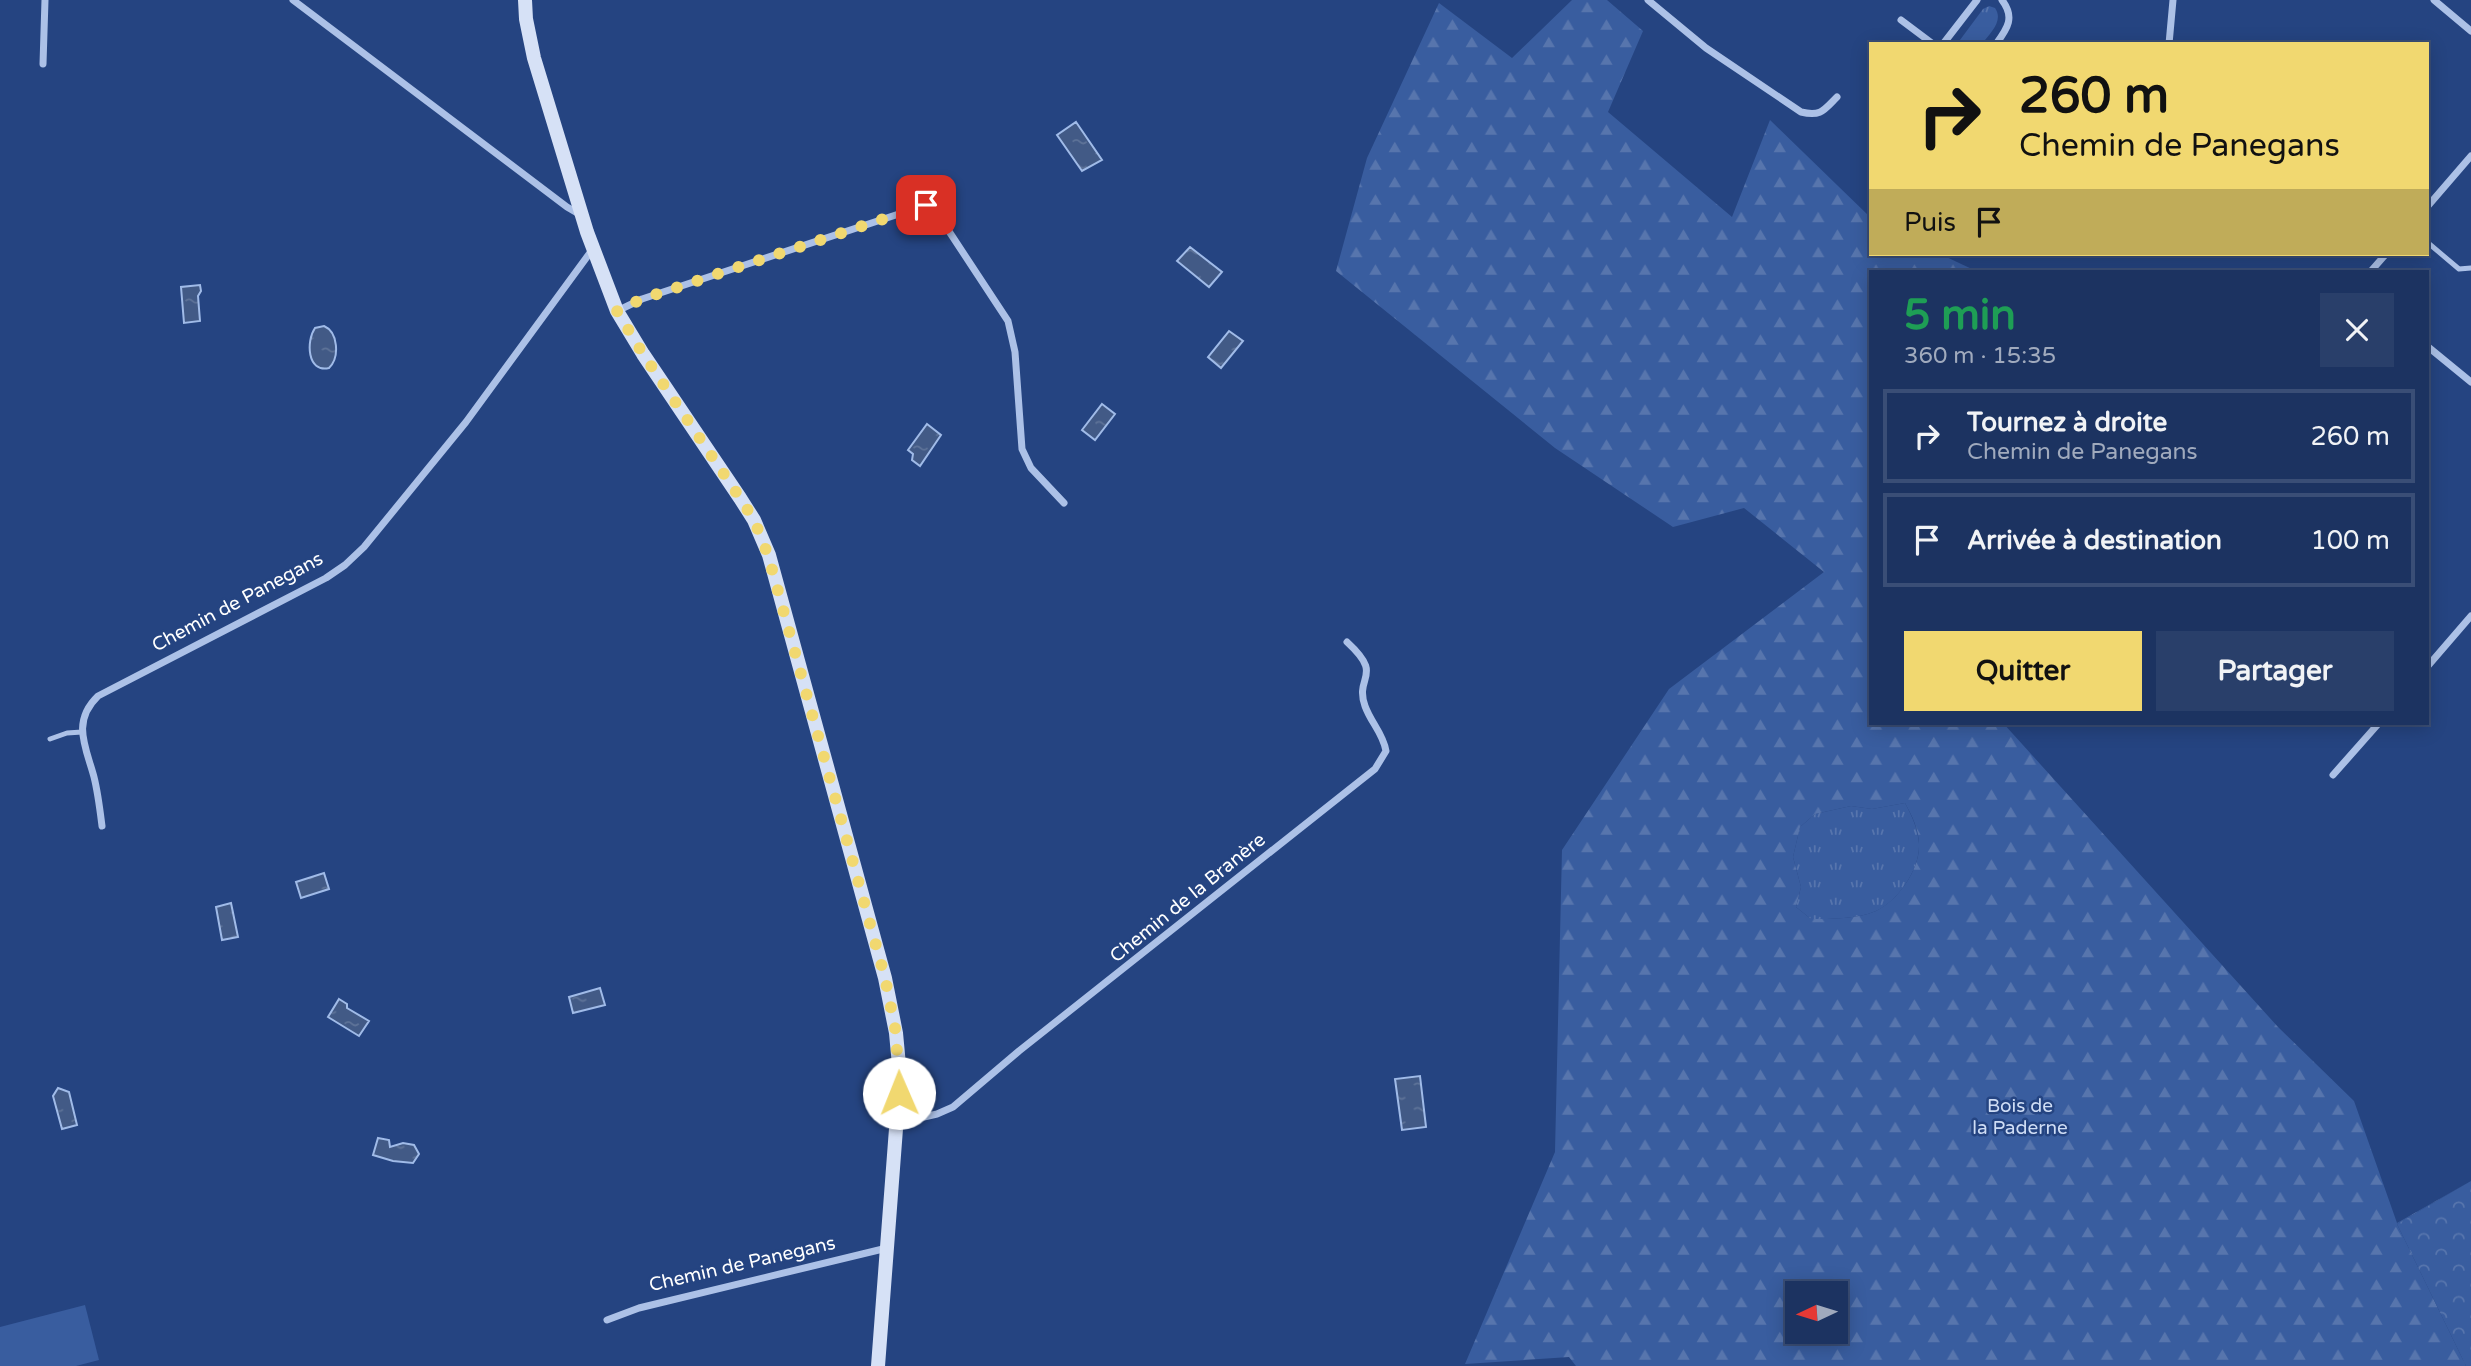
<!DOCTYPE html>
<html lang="fr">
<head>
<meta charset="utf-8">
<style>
	body { margin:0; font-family:"Varela Round",sans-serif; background:#293f6a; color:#f1f3f6; height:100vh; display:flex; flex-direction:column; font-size:26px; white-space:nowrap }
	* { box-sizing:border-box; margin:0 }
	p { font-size:23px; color:#a0aabd }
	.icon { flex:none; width:38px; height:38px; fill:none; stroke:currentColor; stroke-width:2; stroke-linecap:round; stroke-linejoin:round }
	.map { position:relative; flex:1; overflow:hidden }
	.sheet { position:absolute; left:1869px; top:270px; width:560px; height:455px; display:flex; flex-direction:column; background:#1c3361; border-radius:0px; box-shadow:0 4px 18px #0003,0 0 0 2px #3a4e76 }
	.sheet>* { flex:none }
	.top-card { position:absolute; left:1869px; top:42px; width:560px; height:214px; border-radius:0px; box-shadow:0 4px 18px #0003,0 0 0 2px #3a4e76; background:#f1d870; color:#111; overflow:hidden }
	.needle { width:46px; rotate:266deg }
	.fabs { position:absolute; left:1785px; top:1281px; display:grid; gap:14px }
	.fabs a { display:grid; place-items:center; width:63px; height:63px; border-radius:0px; background:#1c3361; box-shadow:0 4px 18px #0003,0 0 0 2px #3a4e76; font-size:35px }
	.pin { position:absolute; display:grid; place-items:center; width:60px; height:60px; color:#fff; margin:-30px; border-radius:14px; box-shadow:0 4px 10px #0006 }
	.me { position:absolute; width:77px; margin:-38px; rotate:359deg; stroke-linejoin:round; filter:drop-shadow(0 0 5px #0008) }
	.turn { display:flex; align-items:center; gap:24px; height:147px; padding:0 35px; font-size:32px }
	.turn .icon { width:91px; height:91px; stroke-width:2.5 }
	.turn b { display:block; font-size:49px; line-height:60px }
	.then { display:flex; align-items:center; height:66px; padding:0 35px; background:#0003; gap:14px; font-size:26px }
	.round { display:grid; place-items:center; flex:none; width:74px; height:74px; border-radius:0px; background:#293f6a }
	.head { display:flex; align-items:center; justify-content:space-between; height:119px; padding:0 35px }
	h1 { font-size:42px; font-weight:800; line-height:52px; color:#1e9e55 }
	.cta { display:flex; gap:14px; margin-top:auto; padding:14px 35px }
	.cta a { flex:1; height:80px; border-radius:0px; background:#f1d870; color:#111; font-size:28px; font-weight:800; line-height:80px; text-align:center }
	.cta a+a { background:#293f6a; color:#f1f3f6 }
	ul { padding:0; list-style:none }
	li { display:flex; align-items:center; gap:21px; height:94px; margin:0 14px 10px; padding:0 21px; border:4px solid #3a4e76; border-radius:0px }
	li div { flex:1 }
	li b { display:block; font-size:26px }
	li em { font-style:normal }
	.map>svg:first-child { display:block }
	.grass { fill:url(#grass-tufts) }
	.forest { fill:url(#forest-firs); fill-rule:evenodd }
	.park { fill:url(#park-crowns) }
	.pitch { fill:#395d9f }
	.water { fill:url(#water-ripples); stroke:#a0bbe8; stroke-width:2 }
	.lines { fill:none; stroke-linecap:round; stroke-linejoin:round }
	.lane { stroke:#acc1e7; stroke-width:5 }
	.street { stroke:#acc1e7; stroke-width:7 }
	.secondary { stroke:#d6e1f6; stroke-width:14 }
	.route { stroke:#f1d870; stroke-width:12; stroke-dasharray:0 21.6 }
	.labels { text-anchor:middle; stroke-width:5; stroke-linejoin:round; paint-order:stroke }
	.street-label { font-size:19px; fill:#fff; stroke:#254481 }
	.park-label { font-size:19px; fill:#cfddf5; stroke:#254481 }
</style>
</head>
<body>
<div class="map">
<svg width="2471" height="1366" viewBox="0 0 2471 1366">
	<defs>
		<pattern id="grass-tufts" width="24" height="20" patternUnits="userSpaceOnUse" patternTransform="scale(1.75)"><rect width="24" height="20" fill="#395d9f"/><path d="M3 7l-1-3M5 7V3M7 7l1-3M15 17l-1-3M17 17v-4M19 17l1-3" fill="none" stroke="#5775ad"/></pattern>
		<pattern id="forest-firs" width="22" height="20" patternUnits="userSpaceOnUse" patternTransform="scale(1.75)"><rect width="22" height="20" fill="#395d9f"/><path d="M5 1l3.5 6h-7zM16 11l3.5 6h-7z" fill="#5775ad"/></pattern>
		<pattern id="park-crowns" width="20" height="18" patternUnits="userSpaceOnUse" patternTransform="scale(1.75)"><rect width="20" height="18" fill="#395d9f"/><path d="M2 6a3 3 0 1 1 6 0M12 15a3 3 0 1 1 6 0" fill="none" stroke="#5775ad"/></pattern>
		<pattern id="water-ripples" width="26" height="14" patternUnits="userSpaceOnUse" patternTransform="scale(1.75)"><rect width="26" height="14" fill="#425a86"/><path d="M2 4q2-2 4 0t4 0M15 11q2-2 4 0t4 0" fill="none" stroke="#5e7398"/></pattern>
	</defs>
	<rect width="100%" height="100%" fill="#254481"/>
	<!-- grass -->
	<path class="grass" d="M 1989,6 L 1995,8 C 2004,21 1990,33 1982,44 L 1960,44 L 1960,40 L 1983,9 Z
		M 1905,803 C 1912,816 1918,829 1919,844 C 1920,869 1898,901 1876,911 C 1857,919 1831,919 1811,919 L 1796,907 L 1801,887 L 1793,857 L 1800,827 L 1815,814 L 1851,806 L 1872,809 Z"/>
	<!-- forest -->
	<path class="forest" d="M 1572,0 L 1607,0 L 1643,31 L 1608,112 L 1732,217 L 1770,120 L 1871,218 L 1871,254 L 1940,254 L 1976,271 L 1871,271 L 1871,723 L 2003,723 L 2278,1027 L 2354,1101 L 2397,1223 L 2471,1181 L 2397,1224 L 2466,1366 L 1576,1366 L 1569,1357 L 1465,1364 L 1555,1152 L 1562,850 L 1669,689 L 1824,572 L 1744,508 L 1673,527 L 1555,448 L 1336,271 L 1367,158 L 1439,3 L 1512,58 ZM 1905,803 C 1912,816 1919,829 1919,845 C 1920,869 1898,901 1876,911 C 1857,919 1831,919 1811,919 L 1796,907 L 1801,887 L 1793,857 L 1800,827 L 1815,814 L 1851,806 L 1872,809 ZM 1797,1293 L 1836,1293 L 1836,1332 L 1797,1332 Z"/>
	<!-- park -->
	<path class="park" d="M 2471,1181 L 2471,1366 L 2466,1366 L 2397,1224 Z"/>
	<!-- pitch -->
	<path class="pitch" d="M 85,1305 L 99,1360 L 76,1366 L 0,1366 L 0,1327 Z"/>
	<!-- water -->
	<path class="water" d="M 1076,122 L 1102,160 L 1082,171 L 1057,135 Z
		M 1190,247 L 1222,272 L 1209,287 L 1177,261 Z
		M 200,285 L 201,291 L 198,296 L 200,321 L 184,323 L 181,287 Z
		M 324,326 C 338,332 340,357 329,368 C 307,373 306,341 315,328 Z
		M 1229,331 L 1243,341 L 1221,368 L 1208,357 Z
		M 1102,404 L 1115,414 L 1095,440 L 1082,430 Z
		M 927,424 L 941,435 L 920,466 L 912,460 L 913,454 L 908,450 Z
		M 324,873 L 329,889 L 301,898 L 296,882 Z
		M 231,903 L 238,937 L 222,940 L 216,907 Z
		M 600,988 L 605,1005 L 573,1013 L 569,997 Z
		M 339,999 L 347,1004 L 347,1008 L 369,1021 L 359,1036 L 328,1017 Z
		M 1420,1076 L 1426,1127 L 1402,1130 L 1395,1079 Z
		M 58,1088 L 69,1092 L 77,1125 L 62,1129 L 53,1096 Z
		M 378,1138 L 389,1140 L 390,1147 L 403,1143 L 414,1145 L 419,1154 L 413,1163 L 393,1161 L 373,1155 Z"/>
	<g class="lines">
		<!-- lane -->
		<path class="lane" d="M 2427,242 L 2459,269 L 2471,268
			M 50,739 L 67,733 L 82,732"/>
		<!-- street -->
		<path class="street" d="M 293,0 L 567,207 L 579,214
			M 1648,0 L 1706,48 L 1801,112 C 1821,117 1824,110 1837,97
			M 2434,0 L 2471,31
			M 1901,20 L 1933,44
			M 1943,44 L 1977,0
			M 1996,44 C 2008,28 2015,17 2002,0
			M 2169,44 L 2173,0
			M 43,64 L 45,0
			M 2427,207 L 2471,156
			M 2371,271 L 2386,254
			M 617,311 L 642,299 L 923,206 L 933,207 L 1008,321 L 1015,352 L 1022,449 L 1031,468 L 1064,503
			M 2427,346 L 2471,382
			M 2427,667 L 2471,616
			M 2333,775 L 2379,723
			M 102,826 C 100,810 98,793 94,777 C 86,747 71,722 98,696 L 326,578 L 345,565 L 364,547 L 466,422 L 592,250
			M 898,1117 L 924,1117 L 937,1114 L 953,1107 L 1019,1051 L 1375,769 L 1386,751 C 1383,733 1371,723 1365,706 C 1354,675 1385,677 1347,642
			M 607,1320 L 639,1308 L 887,1248"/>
		<!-- secondary -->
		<path class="secondary" d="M 525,0 L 526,19 L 534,58 L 587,232 L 617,311 L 643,354 L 740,498 L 754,520 L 769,555 L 885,978 L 896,1033 L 900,1076 L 878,1366"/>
	</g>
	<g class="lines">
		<!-- route -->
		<path class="route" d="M 899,1093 L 896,1033 L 885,978 L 768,555 L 754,520 L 740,498 L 643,354 L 617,311 L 642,299 L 926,205"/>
	</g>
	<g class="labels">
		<!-- street labels -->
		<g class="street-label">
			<text transform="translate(237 601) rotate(-28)" y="7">Chemin de Panegans</text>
			<text transform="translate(1187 897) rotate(-39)" y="7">Chemin de la Branère</text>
			<text transform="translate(742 1263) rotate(-13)" y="7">Chemin de Panegans</text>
		</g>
		<!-- park labels -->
		<g class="park-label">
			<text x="2020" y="1112">Bois de<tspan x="2020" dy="22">la Paderne</tspan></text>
		</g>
	</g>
</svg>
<div class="fabs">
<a><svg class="needle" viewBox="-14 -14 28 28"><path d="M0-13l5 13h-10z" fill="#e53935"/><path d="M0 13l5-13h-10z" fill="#a0aabd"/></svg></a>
</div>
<div class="pin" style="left:926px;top:205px;background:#d93025"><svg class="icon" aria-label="arrive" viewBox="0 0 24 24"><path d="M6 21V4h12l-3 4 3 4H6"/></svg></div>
<svg class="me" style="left:899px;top:1093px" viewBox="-20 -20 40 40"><circle r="19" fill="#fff"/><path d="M0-13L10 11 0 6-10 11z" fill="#f1d870"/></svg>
<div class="top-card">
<div class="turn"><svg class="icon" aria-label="right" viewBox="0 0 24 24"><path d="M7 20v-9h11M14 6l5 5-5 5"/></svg><div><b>260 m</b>Chemin de Panegans</div></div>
<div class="then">Puis<svg class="icon" aria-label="arrive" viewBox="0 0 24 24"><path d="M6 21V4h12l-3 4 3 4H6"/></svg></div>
</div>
<section class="sheet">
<div class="head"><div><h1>5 min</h1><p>360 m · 15:35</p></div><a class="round"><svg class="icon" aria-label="close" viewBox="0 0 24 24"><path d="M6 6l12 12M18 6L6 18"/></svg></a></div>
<ul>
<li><svg class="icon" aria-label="right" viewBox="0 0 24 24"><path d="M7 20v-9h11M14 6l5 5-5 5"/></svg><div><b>Tournez à droite</b><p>Chemin de Panegans</p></div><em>260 m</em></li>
<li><svg class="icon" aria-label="arrive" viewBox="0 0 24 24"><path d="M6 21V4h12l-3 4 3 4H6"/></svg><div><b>Arrivée à destination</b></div><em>100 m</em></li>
</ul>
<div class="cta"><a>Quitter</a><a>Partager</a></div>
</section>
</div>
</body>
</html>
